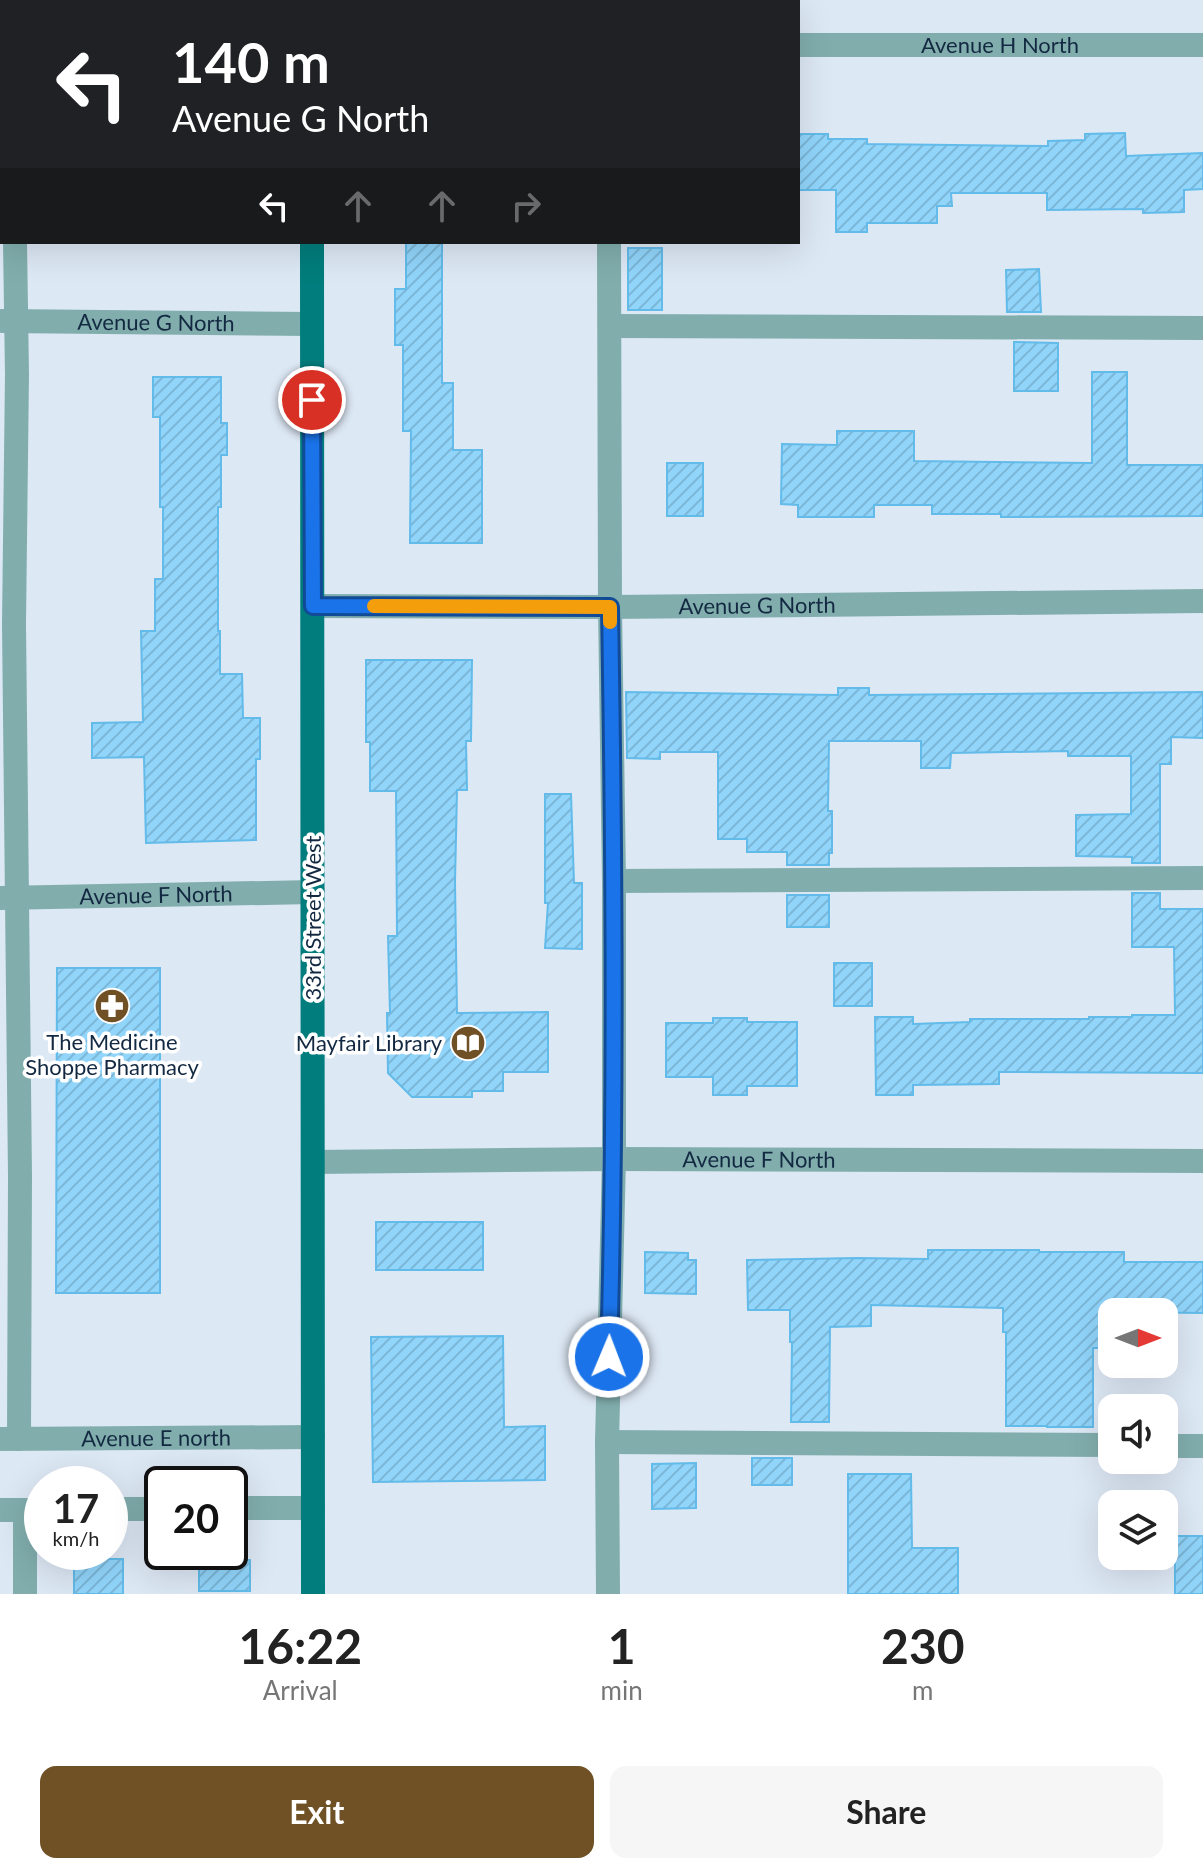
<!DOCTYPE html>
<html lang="en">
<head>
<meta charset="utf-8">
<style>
	body { margin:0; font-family:Lato,sans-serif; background:#f6f6f6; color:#222; height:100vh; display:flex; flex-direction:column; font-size:30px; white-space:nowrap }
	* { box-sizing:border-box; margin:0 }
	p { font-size:26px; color:#767676 }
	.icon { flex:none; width:44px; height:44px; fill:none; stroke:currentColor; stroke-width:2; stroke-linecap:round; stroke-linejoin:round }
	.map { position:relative; height:1594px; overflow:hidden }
	.details { display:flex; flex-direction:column; background:#fff; flex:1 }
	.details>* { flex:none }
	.hud { position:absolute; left:0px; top:0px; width:800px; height:244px; box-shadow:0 8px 32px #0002; background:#202124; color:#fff; overflow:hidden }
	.needle { width:52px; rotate:90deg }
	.tools { position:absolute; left:1098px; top:1298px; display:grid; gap:16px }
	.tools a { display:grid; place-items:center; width:80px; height:80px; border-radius:16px; background:#fff; box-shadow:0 8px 32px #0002; font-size:40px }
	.speed { position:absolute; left:24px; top:1466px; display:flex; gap:16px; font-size:40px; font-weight:700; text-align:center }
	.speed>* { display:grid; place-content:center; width:104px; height:104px; border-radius:50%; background:#fff; box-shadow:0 8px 32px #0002; line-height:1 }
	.speed small { font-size:20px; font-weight:400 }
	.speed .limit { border:4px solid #111; border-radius:12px; background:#fff; color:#111 }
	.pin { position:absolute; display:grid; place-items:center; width:68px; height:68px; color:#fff; margin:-34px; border:4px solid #fff; border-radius:50%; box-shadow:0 2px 8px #0007 }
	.me { position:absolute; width:88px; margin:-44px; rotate:1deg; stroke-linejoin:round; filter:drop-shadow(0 0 6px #0008) }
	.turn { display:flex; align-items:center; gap:28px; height:168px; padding:0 40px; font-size:36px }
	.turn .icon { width:104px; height:104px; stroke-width:2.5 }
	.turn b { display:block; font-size:56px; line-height:68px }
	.lanes { display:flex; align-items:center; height:76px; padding:0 40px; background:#0003; justify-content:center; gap:40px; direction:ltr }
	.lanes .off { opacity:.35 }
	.eta { display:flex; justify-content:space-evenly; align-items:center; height:136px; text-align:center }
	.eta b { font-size:48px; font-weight:700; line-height:56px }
	.action { display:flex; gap:16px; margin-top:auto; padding:16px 40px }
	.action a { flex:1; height:92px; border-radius:16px; background:#705126; color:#fff; font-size:32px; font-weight:700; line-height:92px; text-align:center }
	.action a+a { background:#f6f6f6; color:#222 }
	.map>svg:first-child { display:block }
	.building { fill:url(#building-hatch); stroke:#62bbe9; stroke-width:2 }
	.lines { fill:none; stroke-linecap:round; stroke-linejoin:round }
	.minor { stroke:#81aead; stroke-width:24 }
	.major { stroke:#007d7c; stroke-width:24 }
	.route-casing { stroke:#114b97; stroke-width:20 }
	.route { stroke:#1a73e8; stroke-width:14 }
	.slow { stroke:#f59e0b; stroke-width:14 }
	.labels { text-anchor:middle; stroke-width:7; stroke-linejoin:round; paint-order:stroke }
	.street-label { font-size:22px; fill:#132942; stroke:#fff }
	.poi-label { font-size:22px; fill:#132942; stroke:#fff }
</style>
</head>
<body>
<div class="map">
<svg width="1203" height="1594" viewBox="0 0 1203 1594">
	<defs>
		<pattern id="building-hatch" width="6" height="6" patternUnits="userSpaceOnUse" patternTransform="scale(2)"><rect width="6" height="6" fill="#91d5fb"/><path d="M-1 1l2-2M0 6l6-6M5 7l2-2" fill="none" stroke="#7cb7d8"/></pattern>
	</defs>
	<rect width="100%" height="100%" fill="#dde8f5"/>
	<!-- building -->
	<path class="building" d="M 1125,133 L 1126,156 L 1203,153 L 1203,189 L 1184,190 L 1184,212 L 1143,213 L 1143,209 L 1047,210 L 1047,193 L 951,193 L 952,206 L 937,206 L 937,223 L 867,223 L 867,232 L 836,232 L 836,190 L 798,190 L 798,134 L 828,134 L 828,139 L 867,139 L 867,144 L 1048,146 L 1048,141 L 1085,140 L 1085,134 Z
		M 406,242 L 442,242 L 442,383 L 453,383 L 453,450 L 482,450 L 482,543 L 410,543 L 411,431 L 403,431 L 403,345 L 395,345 L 395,289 L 406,289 Z
		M 628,248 L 662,248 L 662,310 L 628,310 Z
		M 1039,269 L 1041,312 L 1007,312 L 1006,270 Z
		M 1014,342 L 1058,343 L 1058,391 L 1014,391 Z
		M 1092,372 L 1127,372 L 1127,465 L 1203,465 L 1203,516 L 1001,517 L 1001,514 L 932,514 L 932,505 L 874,505 L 874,517 L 798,517 L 798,505 L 781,504 L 782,444 L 837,445 L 837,431 L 914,431 L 914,461 L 1092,463 Z
		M 153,377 L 221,377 L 221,423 L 227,423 L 227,455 L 221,455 L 221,507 L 218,507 L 218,631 L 220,631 L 220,674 L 242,674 L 243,718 L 260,718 L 260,759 L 256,759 L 256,840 L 146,843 L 144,757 L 92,758 L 92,723 L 143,722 L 141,631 L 155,631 L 155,579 L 163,579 L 163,507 L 160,507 L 160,417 L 153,417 Z
		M 667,463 L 703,463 L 703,516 L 667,516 Z
		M 366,660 L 472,660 L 471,741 L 466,741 L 467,790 L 457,790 L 455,882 L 457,1013 L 548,1012 L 548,1072 L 503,1072 L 503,1091 L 472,1091 L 472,1097 L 412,1097 L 388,1073 L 387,1013 L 390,1013 L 388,936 L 397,936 L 396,791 L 370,791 L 370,742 L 366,742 Z
		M 838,688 L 869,688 L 869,695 L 1203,692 L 1203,738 L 1171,737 L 1171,764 L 1160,764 L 1160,863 L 1132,863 L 1132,857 L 1076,856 L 1076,815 L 1131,814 L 1131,756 L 1068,756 L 1068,751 L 951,753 L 950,768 L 921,768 L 921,741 L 829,741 L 828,811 L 832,811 L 832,853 L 829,853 L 829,865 L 787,865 L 787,852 L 747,852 L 747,839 L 718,839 L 718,752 L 660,752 L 660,759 L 627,758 L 626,692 L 838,695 Z
		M 545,794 L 571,794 L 574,883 L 582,883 L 582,949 L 545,948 L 548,903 L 545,903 Z
		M 1132,893 L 1160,893 L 1160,909 L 1203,909 L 1203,1073 L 999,1072 L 999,1084 L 913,1085 L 913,1095 L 876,1095 L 875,1017 L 913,1017 L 913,1024 L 970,1022 L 970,1019 L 1089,1019 L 1089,1017 L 1132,1017 L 1132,1015 L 1175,1015 L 1174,947 L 1132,947 Z
		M 787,895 L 829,895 L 829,927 L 787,927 Z
		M 834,963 L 872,963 L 872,1006 L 834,1006 Z
		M 57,968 L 160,968 L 160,1293 L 56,1293 Z
		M 713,1018 L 747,1018 L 747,1022 L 797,1022 L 797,1086 L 747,1086 L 747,1095 L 713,1095 L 713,1077 L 666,1077 L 666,1023 L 713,1023 Z
		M 376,1222 L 483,1222 L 483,1270 L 376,1270 Z
		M 928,1250 L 1039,1250 L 1039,1252 L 1124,1252 L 1124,1262 L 1203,1262 L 1203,1313 L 1112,1312 L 1112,1348 L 1093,1348 L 1093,1427 L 1047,1427 L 1047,1426 L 1006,1426 L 1006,1332 L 1003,1332 L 1003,1308 L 871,1305 L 871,1326 L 830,1327 L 829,1422 L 791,1422 L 792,1342 L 790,1342 L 790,1310 L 748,1310 L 747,1260 L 857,1258 L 928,1259 Z
		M 645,1252 L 688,1253 L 688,1260 L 696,1260 L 696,1294 L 645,1293 Z
		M 503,1336 L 504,1427 L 545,1426 L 545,1480 L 373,1482 L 371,1337 Z
		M 752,1458 L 792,1458 L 792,1485 L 752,1485 Z
		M 696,1463 L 696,1508 L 652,1509 L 652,1464 Z
		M 848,1474 L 911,1474 L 912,1548 L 958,1548 L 958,1594 L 848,1594 Z
		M 1175,1536 L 1203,1536 L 1203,1594 L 1175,1594 Z
		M 74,1559 L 123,1559 L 123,1594 L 74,1594 Z
		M 199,1560 L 250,1560 L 250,1591 L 199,1591 Z"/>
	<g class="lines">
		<!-- minor -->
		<g class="minor">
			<path d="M 10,0 L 10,2"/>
			<path d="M 607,0 L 607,2"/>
			<path id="s1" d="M 798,45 L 1203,45"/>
			<path d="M 0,47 L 2,47"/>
			<path d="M 15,242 L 17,374 L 14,624 L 20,1176 L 19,1439"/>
			<path id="s2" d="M 2,321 L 312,324"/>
			<path d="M 610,326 L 1203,328"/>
			<path id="s3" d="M 313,606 L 610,607 L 1203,601"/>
			<path d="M 614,881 L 1203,878"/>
			<path id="s4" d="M 0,898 L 313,892"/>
			<path id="s5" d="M 313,1162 L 614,1159 L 1203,1161"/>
			<path id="s6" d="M 0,1439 L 313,1437"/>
			<path d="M 607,1442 L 1112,1445"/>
			<path d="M 1164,1446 L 1203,1446"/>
			<path d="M 230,1508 L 313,1508"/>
			<path d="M 110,1509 L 162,1509"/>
			<path d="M 0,1510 L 42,1510"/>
			<path d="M 25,1594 L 25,1510"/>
			<path d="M 608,1594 L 607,1442 L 614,1159 L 614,881 L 610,607 L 609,242"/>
		</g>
		<!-- major -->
		<path class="major" d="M 314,0 L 314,2
			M 312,242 L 313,1594"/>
	</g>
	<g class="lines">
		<defs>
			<path id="route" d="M 312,400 L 313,606 L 610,607 C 614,857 616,1107 609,1357"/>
		</defs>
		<!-- route casing -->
		<use href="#route" class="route-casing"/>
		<!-- route -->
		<use href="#route" class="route"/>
		<!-- slow -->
		<path class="slow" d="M 374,606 L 610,607 L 610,622"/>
	</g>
	<!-- icons -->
	<defs>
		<symbol id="pharmacy-disc" viewBox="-11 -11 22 22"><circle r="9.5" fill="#705126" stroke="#fff"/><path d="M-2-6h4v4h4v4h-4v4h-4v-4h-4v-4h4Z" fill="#fff"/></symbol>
		<symbol id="library-disc" viewBox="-11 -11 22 22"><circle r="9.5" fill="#705126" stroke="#fff"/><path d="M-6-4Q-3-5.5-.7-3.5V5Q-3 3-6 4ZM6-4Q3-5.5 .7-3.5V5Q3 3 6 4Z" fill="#fff"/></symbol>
	</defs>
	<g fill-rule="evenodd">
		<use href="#pharmacy-disc" x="92" y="986" width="40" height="40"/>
		<use href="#library-disc" x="448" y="1023" width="40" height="40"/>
	</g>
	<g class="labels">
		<!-- street labels -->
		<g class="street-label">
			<text dy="8" stroke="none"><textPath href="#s1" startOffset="202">Avenue H North</textPath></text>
			<text dy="8" stroke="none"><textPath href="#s2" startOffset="154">Avenue G North</textPath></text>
			<text dy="8" stroke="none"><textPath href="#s3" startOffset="444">Avenue G North</textPath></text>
			<text dy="8" stroke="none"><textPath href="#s4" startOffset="156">Avenue F North</textPath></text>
			<text transform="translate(313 918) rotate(-90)" y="8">33rd Street West</text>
			<text dy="8" stroke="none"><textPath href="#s5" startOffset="446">Avenue F North</textPath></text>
			<text dy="8" stroke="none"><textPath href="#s6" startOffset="156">Avenue E north</textPath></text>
		</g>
		<!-- poi labels -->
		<g class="poi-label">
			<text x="112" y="1050">The Medicine<tspan x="112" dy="25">Shoppe Pharmacy</tspan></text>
			<text x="442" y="1051" text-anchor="end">Mayfair Library</text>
		</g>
	</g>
</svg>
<div class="tools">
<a><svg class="needle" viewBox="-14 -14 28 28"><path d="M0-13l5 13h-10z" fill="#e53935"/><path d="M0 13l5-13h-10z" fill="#767676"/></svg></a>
<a><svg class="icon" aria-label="sound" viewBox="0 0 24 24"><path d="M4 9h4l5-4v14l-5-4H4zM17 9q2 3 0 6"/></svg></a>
<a><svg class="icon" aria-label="layers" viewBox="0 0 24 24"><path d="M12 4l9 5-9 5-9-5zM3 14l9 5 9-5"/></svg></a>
</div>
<div class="speed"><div>17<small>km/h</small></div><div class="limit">20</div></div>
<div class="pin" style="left:312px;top:400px;background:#d93025"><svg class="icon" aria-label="arrive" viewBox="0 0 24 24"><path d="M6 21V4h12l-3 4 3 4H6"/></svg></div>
<svg class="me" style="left:609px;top:1357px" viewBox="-20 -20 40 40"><circle r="17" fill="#1a73e8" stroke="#fff" stroke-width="3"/><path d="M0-11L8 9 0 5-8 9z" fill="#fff"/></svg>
<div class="hud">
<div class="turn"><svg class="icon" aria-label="left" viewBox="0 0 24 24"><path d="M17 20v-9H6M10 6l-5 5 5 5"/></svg><div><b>140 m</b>Avenue G North</div></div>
<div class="lanes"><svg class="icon" aria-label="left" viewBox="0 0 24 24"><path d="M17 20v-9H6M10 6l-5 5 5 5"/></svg><svg class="icon off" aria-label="ahead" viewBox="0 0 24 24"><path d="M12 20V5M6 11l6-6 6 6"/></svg><svg class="icon off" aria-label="ahead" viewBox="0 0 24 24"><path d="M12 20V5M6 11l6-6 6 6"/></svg><svg class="icon off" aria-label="right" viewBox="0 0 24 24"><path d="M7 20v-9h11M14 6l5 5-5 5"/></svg></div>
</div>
</div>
<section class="details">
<div class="eta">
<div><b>16:22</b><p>Arrival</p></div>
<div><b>1</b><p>min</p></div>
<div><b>230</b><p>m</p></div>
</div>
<div class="action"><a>Exit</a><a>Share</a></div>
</section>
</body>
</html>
